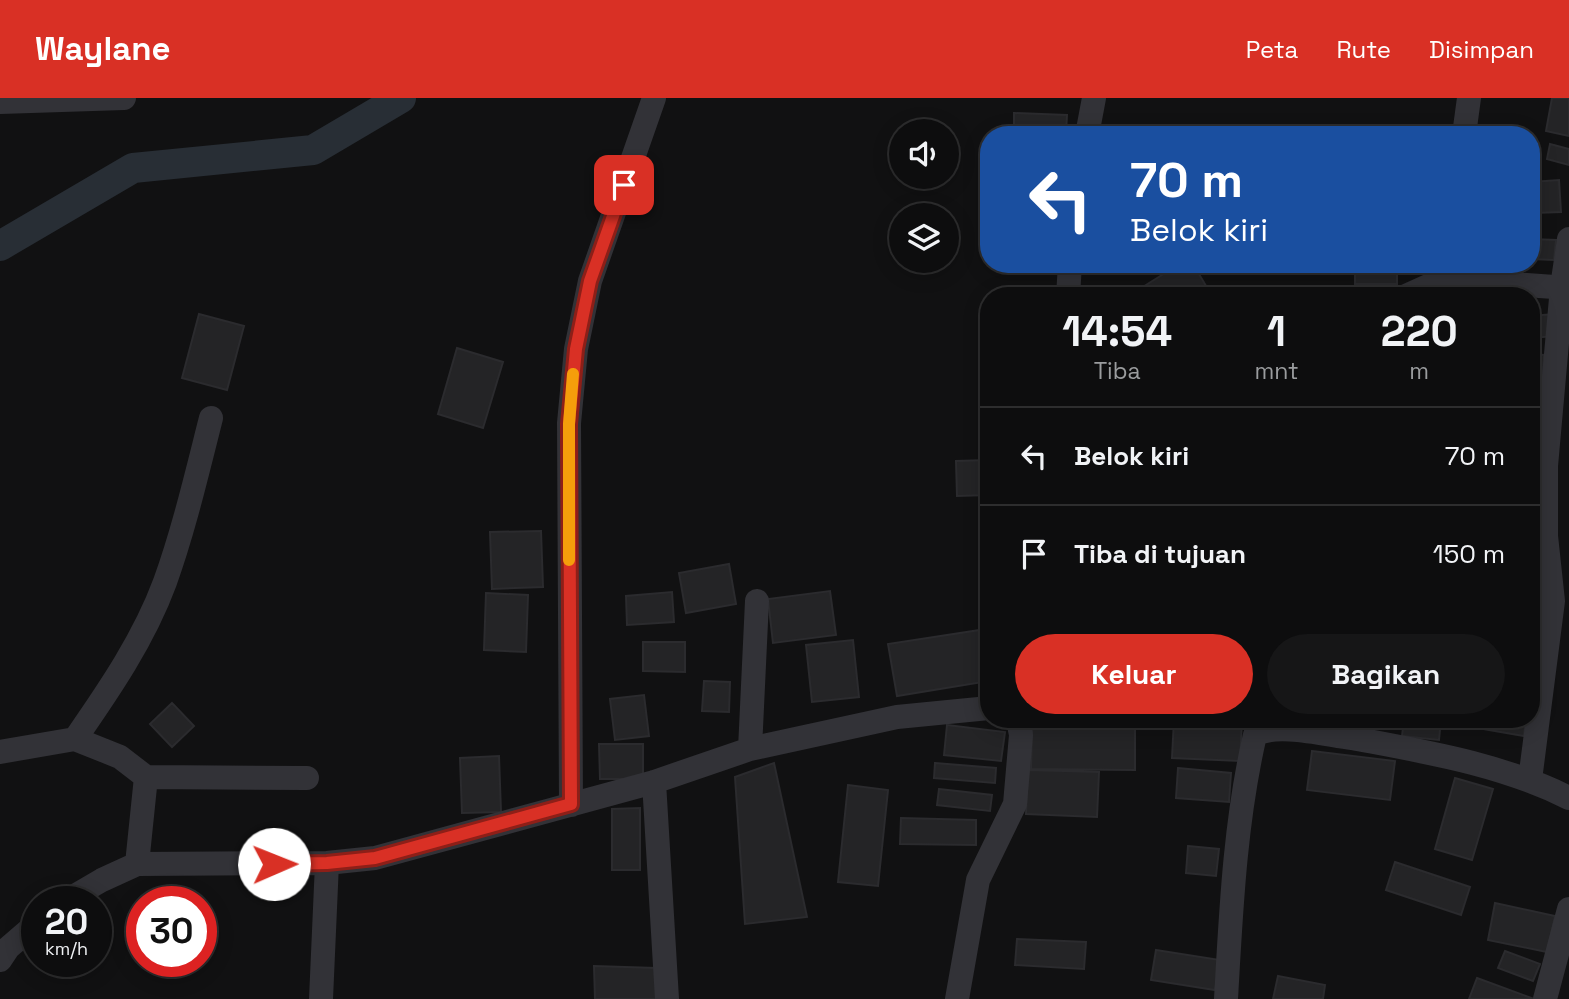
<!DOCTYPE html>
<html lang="id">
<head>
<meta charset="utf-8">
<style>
	body { margin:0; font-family:"Space Grotesk",sans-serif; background:#161617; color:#f1f3f6; height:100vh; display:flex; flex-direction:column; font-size:26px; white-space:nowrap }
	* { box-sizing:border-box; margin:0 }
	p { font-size:23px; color:#9a9c9e }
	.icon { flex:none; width:38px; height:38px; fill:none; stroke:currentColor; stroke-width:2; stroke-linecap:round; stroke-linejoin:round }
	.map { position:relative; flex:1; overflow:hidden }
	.side { position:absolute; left:980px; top:189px; width:560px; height:441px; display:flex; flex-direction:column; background:#0d0d0e; border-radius:28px; box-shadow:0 4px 18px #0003,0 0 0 2px #2d2d2e }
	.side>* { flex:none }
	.hud { position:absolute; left:980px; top:28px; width:560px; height:147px; border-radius:28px; box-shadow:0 4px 18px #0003,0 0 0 2px #2d2d2e; background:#1a4fa0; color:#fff; overflow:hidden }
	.fabs { position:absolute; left:889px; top:21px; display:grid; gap:14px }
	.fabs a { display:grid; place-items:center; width:70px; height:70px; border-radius:50%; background:#0d0d0e; box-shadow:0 4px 18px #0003,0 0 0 2px #2d2d2e; font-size:35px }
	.speed { position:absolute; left:21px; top:788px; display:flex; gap:14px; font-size:35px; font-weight:700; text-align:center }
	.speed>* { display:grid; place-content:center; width:91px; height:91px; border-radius:50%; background:#0d0d0e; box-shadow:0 4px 18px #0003,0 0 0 2px #2d2d2e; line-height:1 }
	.speed small { font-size:18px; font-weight:400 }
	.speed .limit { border:10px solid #d22; background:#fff; color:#111 }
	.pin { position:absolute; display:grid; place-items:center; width:60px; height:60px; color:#fff; margin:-30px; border-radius:14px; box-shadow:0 4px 10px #0006 }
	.me { position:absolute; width:77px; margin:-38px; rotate:89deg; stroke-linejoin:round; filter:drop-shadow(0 0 5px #0008) }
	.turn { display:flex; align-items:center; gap:24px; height:147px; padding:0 35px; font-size:32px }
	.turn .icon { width:91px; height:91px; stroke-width:2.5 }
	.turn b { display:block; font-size:49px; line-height:60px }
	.eta { display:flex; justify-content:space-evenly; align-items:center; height:119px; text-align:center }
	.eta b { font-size:42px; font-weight:700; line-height:49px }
	.action { display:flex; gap:14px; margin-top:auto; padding:14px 35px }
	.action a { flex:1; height:80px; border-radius:42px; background:#d93025; color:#fff; font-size:28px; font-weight:700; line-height:80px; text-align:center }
	.action a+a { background:#161617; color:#f1f3f6 }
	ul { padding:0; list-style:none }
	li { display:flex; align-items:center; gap:21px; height:98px; padding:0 35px; border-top:2px solid #2d2d2e }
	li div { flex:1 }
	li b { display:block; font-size:26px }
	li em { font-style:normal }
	header { display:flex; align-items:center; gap:42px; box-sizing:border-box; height:98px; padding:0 35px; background:#d93025; color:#fff }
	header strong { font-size:33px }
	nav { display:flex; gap:38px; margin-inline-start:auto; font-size:24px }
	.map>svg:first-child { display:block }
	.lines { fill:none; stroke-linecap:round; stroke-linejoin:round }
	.canal { stroke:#282e35; stroke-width:30 }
	.building { fill:#242426; stroke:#2b2b2e; stroke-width:2 }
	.street { stroke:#323237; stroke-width:24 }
	.route-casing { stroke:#8d1f18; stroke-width:18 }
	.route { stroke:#d93025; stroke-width:12 }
	.slow { stroke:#f59e0b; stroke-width:12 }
</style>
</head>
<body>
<header>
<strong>Waylane</strong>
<nav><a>Peta</a><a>Rute</a><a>Disimpan</a></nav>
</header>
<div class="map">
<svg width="1569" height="901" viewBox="0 0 1569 901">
	<rect width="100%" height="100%" fill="#111112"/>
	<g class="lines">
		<!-- canal -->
		<path class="canal" d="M 0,148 L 133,70 L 313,52 L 401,0"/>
	</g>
	<!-- building -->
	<path class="building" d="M 1552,0 L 1569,0 L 1569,38 L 1546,33 Z
		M 1014,15 L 1067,17 L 1066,35 L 1014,33 Z
		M 1550,46 L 1569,51 L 1569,67 L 1547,61 Z
		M 1559,82 L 1561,114 L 1534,115 L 1532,84 Z
		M 1531,141 L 1556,142 L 1554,162 L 1531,161 Z
		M 1355,166 L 1435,166 L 1433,169 L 1411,170 L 1411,176 L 1397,176 L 1397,186 L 1355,186 Z
		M 1196,171 L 1212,198 L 1077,198 L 1130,197 L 1170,172 Z
		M 199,216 L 244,228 L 227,292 L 182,280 Z
		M 1554,216 L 1555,238 L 1531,240 L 1531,218 Z
		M 457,250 L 503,264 L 483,330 L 438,316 Z
		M 1531,256 L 1544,257 L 1542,287 L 1531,287 Z
		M 989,362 L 989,397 L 957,398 L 956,363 Z
		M 541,433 L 543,489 L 492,491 L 490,434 Z
		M 729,466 L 736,506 L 686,515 L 679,475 Z
		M 830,493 L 836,537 L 773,545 L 768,501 Z
		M 672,494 L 674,524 L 627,527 L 626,498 Z
		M 486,495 L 528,497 L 526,554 L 484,552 Z
		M 980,532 L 989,583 L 897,598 L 888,546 Z
		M 853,542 L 859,599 L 812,604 L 806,547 Z
		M 643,544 L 685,544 L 685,574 L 643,573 Z
		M 704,583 L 730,584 L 729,614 L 702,613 Z
		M 644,597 L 649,638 L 615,642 L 610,601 Z
		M 172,605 L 194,628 L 172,649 L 150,626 Z
		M 1174,621 L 1242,623 L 1240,663 L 1172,660 Z
		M 1404,621 L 1441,621 L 1439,642 L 1402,638 Z
		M 1455,621 L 1526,621 L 1524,638 L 1454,626 Z
		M 947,627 L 1005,634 L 1001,663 L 944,657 Z
		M 1032,631 L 1135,631 L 1135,672 L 1031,671 Z
		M 599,646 L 643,646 L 643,681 L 600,681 Z
		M 1312,653 L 1395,663 L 1390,702 L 1307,692 Z
		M 499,658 L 501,714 L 462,715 L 460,660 Z
		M 774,665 L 807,819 L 745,826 L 735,679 Z
		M 935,665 L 996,670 L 995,685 L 934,680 Z
		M 1178,670 L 1231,675 L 1229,704 L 1176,700 Z
		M 1028,672 L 1099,674 L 1097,719 L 1026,716 Z
		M 1455,680 L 1493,691 L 1472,762 L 1435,751 Z
		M 848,687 L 888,692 L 878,788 L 838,784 Z
		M 939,691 L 992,697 L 990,713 L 937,707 Z
		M 640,710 L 640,772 L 612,772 L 612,711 Z
		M 901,720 L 976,722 L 976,747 L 900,746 Z
		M 1188,748 L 1219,751 L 1216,778 L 1186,775 Z
		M 1395,764 L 1470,789 L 1461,817 L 1386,792 Z
		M 1495,805 L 1555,818 L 1547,854 L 1488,842 Z
		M 1017,841 L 1086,844 L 1084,871 L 1015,867 Z
		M 1156,852 L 1220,862 L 1215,892 L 1151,882 Z
		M 1505,853 L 1540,866 L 1533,883 L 1498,870 Z
		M 594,868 L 656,870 L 661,901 L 595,901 Z
		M 1278,878 L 1325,887 L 1323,901 L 1273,901 Z
		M 1477,880 L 1534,901 L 1469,901 Z"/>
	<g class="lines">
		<!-- street -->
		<path class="street" d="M 0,4 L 124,0
			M 1087,37 L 1094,0
			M 1464,37 L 1469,0
			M 1068,198 L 1070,166
			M 1406,198 L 1437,184 L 1454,182 L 1569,190
			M 1354,621 L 1352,640 C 1426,654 1501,666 1569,700
			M 75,641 C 109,592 144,541 165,484 C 184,431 197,375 211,320
			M 750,651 L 757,503
			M 0,654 L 75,641 L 120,659 L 146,679 L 137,766
			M 146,679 L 307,680
			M 1530,682 L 1553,503 L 1546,438 L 1546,368 L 1562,189 L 1569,141
			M 654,684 L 667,901
			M 571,707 L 569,325 L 576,251 L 590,183 L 654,0
			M 66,803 L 102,782 L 137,766 L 327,765 L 375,760 L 654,684 L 750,651 L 897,619 L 989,610
			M 0,862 L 8,850 L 37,825
			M 321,901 L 327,765
			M 957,901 L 978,782 L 1015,706 L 1021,637 L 1019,627 L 1016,621
			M 1226,901 C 1231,813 1235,723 1255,637 C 1277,624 1326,637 1352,640
			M 1545,901 L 1569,811"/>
	</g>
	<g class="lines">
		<defs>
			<path id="route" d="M 274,766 L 327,765 L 375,760 L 571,706 L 569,326 L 576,251 L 590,183 L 624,87"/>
		</defs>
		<!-- route casing -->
		<use href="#route" class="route-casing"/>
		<!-- route -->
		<use href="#route" class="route"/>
		<!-- slow -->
		<path class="slow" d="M 569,462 L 569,326 L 573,276"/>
	</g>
</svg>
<div class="fabs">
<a><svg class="icon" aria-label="sound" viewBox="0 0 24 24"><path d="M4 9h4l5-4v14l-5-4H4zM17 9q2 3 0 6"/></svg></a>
<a><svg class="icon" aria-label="layers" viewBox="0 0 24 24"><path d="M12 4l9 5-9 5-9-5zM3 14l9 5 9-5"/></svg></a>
</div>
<div class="speed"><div>20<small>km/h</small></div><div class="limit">30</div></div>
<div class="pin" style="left:624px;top:87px;background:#d93025"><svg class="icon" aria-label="arrive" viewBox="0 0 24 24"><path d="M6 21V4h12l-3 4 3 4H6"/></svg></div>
<svg class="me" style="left:274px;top:766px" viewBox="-20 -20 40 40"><circle r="19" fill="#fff"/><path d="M0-13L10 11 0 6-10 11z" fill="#d93025"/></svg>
<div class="hud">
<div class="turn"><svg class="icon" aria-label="left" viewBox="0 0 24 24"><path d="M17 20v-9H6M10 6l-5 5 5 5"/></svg><div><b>70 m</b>Belok kiri</div></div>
</div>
<section class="side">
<div class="eta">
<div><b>14:54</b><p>Tiba</p></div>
<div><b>1</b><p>mnt</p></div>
<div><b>220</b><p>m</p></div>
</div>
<ul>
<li><svg class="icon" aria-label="left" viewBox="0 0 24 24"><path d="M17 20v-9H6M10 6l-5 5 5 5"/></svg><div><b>Belok kiri</b></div><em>70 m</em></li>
<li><svg class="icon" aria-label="arrive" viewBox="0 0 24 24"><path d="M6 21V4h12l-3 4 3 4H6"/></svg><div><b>Tiba di tujuan</b></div><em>150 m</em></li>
</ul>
<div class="action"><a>Keluar</a><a>Bagikan</a></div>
</section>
</div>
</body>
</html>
